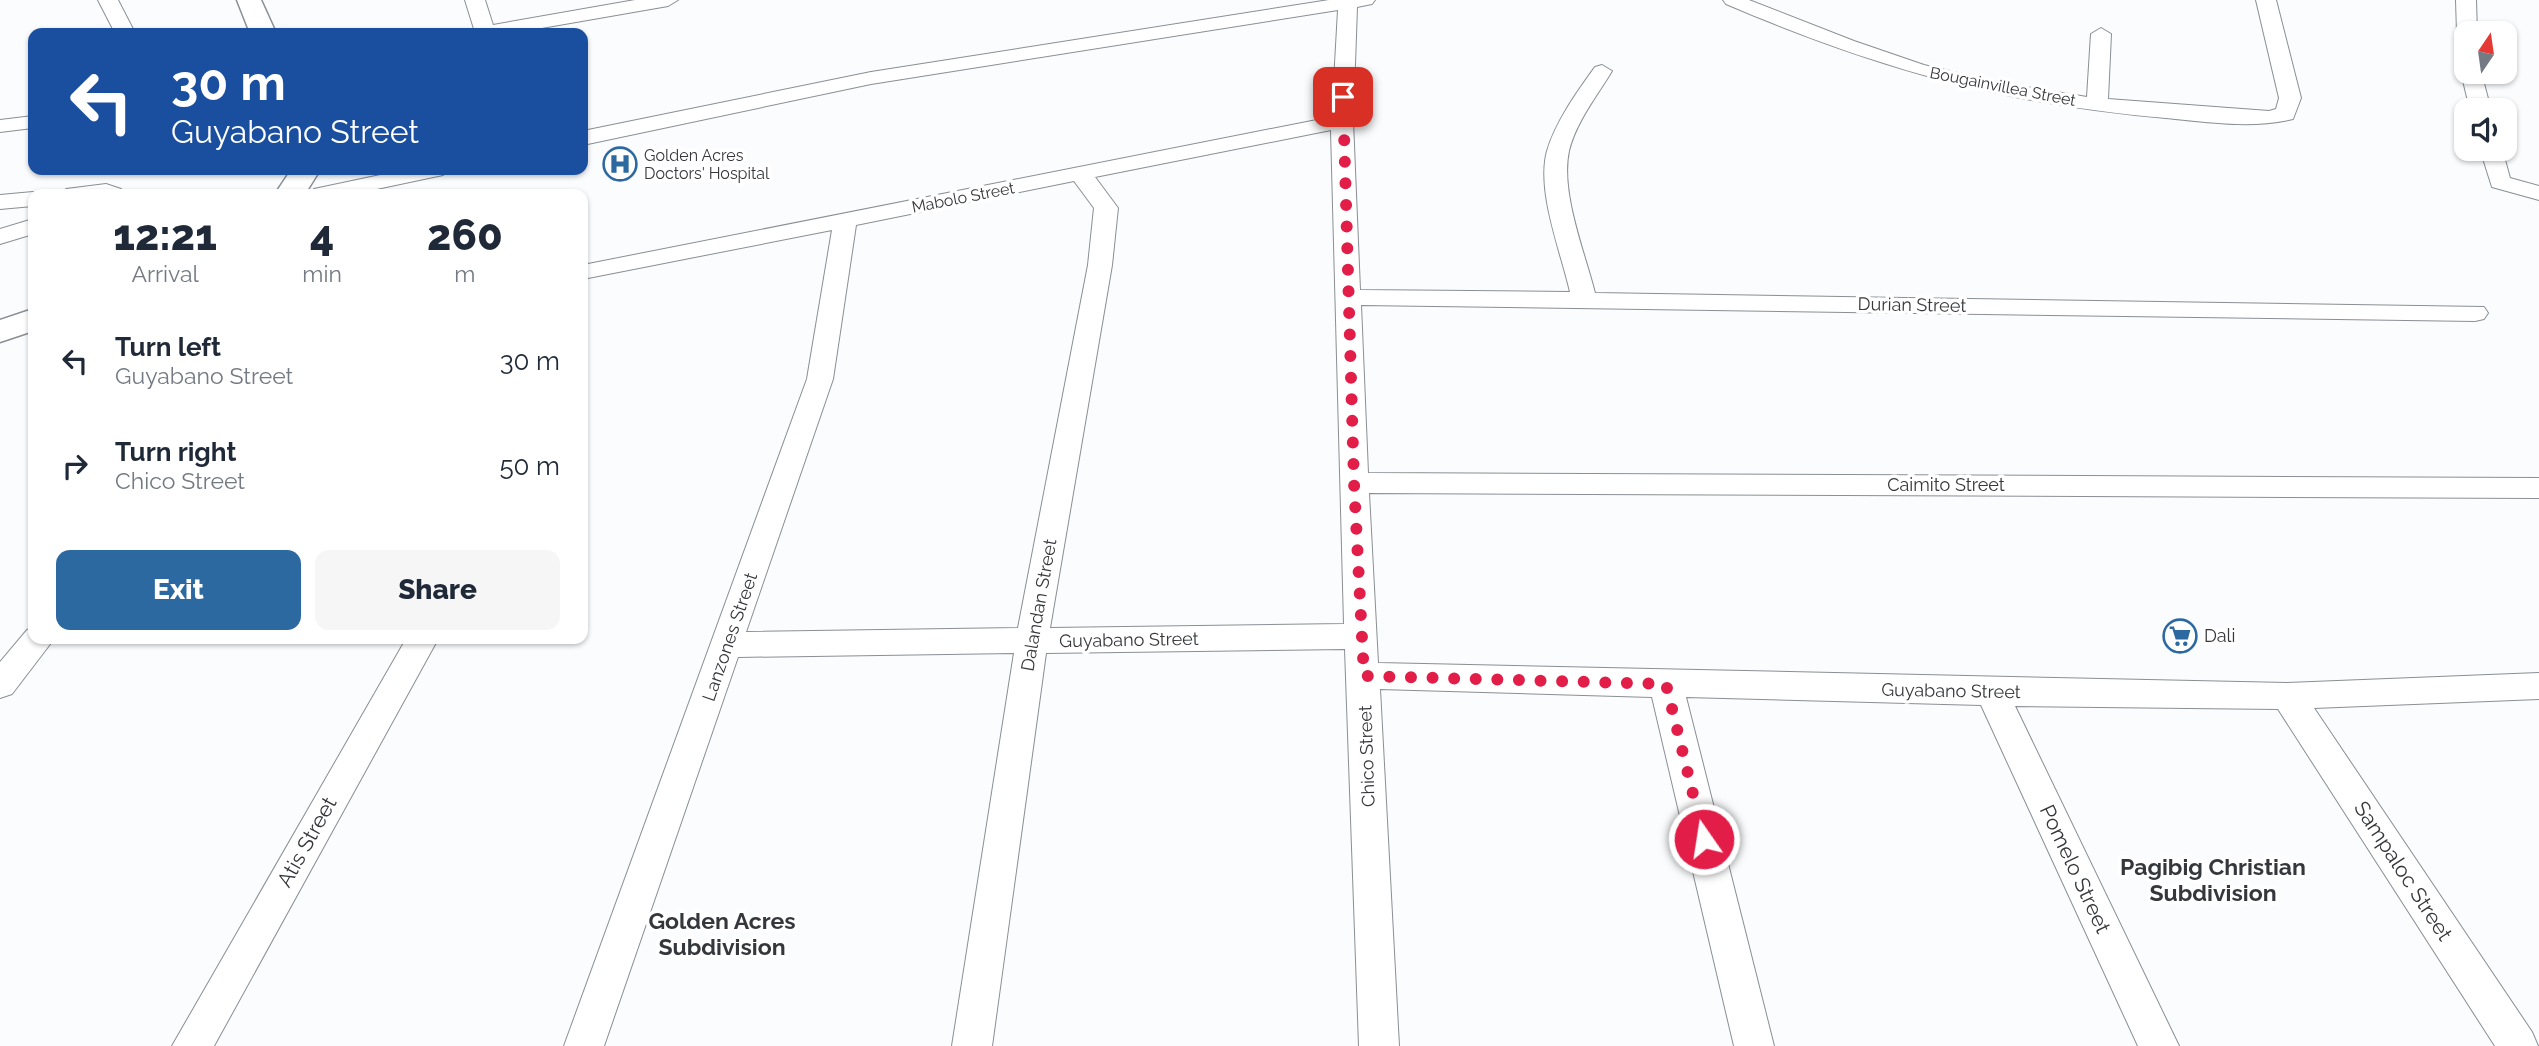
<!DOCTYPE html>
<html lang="en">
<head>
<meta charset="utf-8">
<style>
	body { margin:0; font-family:Raleway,sans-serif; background:#f6f6f7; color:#1f2937; height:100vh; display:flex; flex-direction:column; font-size:26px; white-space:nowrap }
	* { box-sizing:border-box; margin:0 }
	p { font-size:23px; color:#747a83 }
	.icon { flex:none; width:38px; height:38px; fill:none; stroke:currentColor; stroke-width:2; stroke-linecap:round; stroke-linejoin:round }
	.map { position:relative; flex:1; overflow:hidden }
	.details { position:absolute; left:28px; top:189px; width:560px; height:455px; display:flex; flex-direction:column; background:#fff; border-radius:14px; box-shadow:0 2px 5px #0004 }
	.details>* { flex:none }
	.banner { position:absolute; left:28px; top:28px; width:560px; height:147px; border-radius:14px; box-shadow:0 2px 5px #0004; background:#1a4fa0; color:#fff; overflow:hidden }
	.needle { width:46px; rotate:13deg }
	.tools { position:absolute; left:2454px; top:21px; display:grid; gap:14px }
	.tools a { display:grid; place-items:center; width:63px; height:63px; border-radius:14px; background:#fff; box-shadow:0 2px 5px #0004; font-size:35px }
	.pin { position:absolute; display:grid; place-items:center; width:60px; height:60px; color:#fff; margin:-30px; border-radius:14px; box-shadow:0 4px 10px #0006 }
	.me { position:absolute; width:77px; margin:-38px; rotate:347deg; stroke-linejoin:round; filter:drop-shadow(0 0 5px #0008) }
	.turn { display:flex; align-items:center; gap:24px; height:147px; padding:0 28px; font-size:32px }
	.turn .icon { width:91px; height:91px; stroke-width:2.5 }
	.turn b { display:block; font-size:49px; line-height:60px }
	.eta { display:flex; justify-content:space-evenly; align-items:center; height:119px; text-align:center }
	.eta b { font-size:42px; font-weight:800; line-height:49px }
	.primary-button { display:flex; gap:14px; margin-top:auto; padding:14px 28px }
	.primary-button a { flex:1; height:80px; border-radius:14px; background:#2c69a0; color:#fff; font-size:28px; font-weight:800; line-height:80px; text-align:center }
	.primary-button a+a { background:#f6f6f7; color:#1f2937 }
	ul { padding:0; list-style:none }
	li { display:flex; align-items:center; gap:21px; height:105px; padding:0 28px }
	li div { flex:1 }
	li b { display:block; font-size:26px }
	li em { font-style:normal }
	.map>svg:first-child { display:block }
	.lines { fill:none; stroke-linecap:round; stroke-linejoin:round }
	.street-casing { stroke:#898f94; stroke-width:2 }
	.secondary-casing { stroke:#898f94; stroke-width:3 }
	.street { fill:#fff; fill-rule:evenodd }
	.secondary { fill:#fff; fill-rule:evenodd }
	.route { stroke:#e11d48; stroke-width:12; stroke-dasharray:0 21.6 }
	.labels { text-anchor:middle; stroke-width:7; stroke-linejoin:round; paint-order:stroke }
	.far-street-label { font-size:16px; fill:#35373a; stroke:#fff }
	.far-poi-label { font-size:16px; fill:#35373a; stroke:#fff; text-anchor:start }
	.street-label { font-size:18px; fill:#35373a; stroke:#fff }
	.poi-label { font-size:18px; fill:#35373a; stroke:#fff; text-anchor:start }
	.near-street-label { font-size:21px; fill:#35373a; stroke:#fff }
	.near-neighbourhood-label { font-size:23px; font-weight:bold; fill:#34383d; stroke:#fff }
</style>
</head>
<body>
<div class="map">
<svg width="2539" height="1046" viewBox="0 0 2539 1046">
	<rect width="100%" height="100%" fill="#fafcfe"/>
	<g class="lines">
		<defs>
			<path id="street" d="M 98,0 L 118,0 L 135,33 L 115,33 Z
				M 465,0 L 485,0 L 493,25 L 635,0 L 678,0 L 668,6 L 513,33 L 471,33 L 474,29 Z
				M 1329,0 L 1375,0 L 1372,4 L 1357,7 L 1353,121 L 1360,290 L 1570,292 C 1561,252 1536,191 1547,151 C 1556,121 1577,92 1595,67 L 1602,65 L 1612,71 C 1597,96 1576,122 1569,151 C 1560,192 1585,253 1595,293 L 2484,307 L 2488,313 L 2484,319 L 2475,321 L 1361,305 L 1368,473 L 2539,478 L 2539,498 L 1369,493 L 1378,663 L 2287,683 L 2539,673 L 2539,699 L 2314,708 L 2532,1032 L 2538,1046 L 2495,1046 L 2278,709 L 2015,706 L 2179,1046 L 2138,1046 L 1981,705 L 1686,697 L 1774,1046 L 1734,1046 L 1652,697 L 1380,689 L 1399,1046 L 1359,1046 L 1345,649 L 1046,653 L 992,1046 L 952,1046 L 1014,653 L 738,657 L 604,1046 L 564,1046 L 807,379 L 832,230 L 583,279 L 583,265 L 1332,117 L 1338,10 L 871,84 L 583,145 L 583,131 L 871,72 ZM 1331,130 L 1344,624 L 1050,628 L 1112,265 L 1118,208 L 1095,177 ZM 1074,181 L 1094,208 L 1088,265 L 1018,628 L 746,632 L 833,379 L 856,225 Z
				M 1723,0 L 1749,0 L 1854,41 L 1924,65 L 2001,83 L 2087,97 L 2091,34 L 2101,28 L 2111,34 L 2108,99 L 2269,111 L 2276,109 L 2279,98 L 2256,0 L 2276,0 L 2301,98 L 2293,119 C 2252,129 2207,122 2166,118 C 2003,104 1876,68 1726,4 Z
				M 2456,0 L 2476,0 L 2477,33 L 2466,33 L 2466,39 L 2457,33 Z
				M 2466,67 L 2466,72 L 2481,72 L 2491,110 L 2470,110 L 2461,72 Z
				M 33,116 L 33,128 L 0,132 L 0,120 Z
				M 2480,149 L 2502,149 L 2510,178 L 2539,186 L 2539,200 L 2492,187 Z
				M 404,170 L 446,170 L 443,175 L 353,194 L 310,194 L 314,189 Z
				M 106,184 L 121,189 L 125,194 L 62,194 L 66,189 Z
				M 33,192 L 41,194 L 33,194 L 33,206 L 0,209 L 0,195 Z
				M 33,219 L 33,234 L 0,244 L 0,229 Z
				M 33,628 L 33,639 L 54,639 L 12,694 L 0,698 L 0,662 L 27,630 Z
				M 406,639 L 438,639 L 214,1046 L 172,1046 Z"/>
			<path id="secondary" d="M 237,0 L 261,0 L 276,33 L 250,33 Z
				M 291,170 L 320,170 L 305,194 L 275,194 Z
				M 33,309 L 33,331 L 0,342 L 0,320 Z"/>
		</defs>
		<!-- street casing -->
		<use href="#street" class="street-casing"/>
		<!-- secondary casing -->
		<use href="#secondary" class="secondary-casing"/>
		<!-- street -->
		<use href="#street" class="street"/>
		<!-- secondary -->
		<use href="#secondary" class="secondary"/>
	</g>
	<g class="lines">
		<!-- route -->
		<path class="route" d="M 1343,97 L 1354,483 L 1364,676 L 1666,684 L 1704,839"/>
	</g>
	<!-- icons -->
	<defs>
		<symbol id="hospital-ring" viewBox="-11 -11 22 22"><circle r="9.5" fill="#fff" stroke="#2c69a0" stroke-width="1.5"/><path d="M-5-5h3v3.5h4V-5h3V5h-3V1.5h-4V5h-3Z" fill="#2c69a0"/></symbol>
		<symbol id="supermarket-ring" viewBox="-11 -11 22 22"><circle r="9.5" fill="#fff" stroke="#2c69a0" stroke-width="1.5"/><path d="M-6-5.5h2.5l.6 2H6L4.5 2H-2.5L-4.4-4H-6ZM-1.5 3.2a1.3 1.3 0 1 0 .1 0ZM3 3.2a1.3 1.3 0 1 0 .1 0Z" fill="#2c69a0"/></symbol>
	</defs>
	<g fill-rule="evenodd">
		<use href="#hospital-ring" x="601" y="145" width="38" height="38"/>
		<use href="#supermarket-ring" x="2161" y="617" width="38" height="38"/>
	</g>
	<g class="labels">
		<!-- far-street labels -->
		<g class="far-street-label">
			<text transform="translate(2003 86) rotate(11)" y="6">Bougainvillea Street</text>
			<text transform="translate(963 197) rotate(-11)" y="6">Mabolo Street</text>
		</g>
		<!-- far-poi labels -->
		<g class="far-poi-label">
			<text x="644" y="161">Golden Acres<tspan x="644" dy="18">Doctors' Hospital</tspan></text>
		</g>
		<!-- street labels -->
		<g class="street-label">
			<text transform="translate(1912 305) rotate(1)" y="6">Durian Street</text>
			<text x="1946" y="491">Caimito Street</text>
			<text transform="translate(1039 605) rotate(-80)" y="6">Dalandan Street</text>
			<text transform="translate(730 637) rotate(-71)" y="6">Lanzones Street</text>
			<text transform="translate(1129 640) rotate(-1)" y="6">Guyabano Street</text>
			<text transform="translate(1951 691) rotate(1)" y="6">Guyabano Street</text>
			<text transform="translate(1367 756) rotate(-92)" y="6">Chico Street</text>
		</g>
		<!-- poi labels -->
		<g class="poi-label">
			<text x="2204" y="642">Dali</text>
		</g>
		<!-- near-street labels -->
		<g class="near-street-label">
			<text transform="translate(307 842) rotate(-61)" y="7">Atis Street</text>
			<text transform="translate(2075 869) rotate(65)" y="7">Pomelo Street</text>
			<text transform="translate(2403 871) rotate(57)" y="7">Sampaloc Street</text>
		</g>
		<!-- near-neighbourhood labels -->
		<g class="near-neighbourhood-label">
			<text x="2213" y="875">Pagibig Christian<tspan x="2213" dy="26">Subdivision</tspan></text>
			<text x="722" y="929">Golden Acres<tspan x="722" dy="26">Subdivision</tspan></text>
		</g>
	</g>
</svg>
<div class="tools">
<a><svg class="needle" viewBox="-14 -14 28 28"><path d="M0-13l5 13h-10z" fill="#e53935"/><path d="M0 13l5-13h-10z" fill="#747a83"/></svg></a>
<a><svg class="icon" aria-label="sound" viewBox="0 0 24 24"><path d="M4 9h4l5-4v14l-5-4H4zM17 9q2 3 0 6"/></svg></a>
</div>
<div class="pin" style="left:1343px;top:97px;background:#d93025"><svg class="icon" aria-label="arrive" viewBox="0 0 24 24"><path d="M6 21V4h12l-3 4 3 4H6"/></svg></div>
<svg class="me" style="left:1704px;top:839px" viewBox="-20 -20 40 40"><circle r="17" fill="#e11d48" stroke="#fff" stroke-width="3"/><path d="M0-11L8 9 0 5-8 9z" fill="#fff"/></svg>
<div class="banner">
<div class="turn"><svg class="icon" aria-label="left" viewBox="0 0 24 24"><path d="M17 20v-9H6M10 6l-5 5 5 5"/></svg><div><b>30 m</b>Guyabano Street</div></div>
</div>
<section class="details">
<div class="eta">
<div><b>12:21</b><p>Arrival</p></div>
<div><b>4</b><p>min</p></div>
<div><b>260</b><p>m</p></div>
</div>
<ul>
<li><svg class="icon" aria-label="left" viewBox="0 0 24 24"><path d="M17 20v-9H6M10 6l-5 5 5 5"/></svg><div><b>Turn left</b><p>Guyabano Street</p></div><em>30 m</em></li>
<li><svg class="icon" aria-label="right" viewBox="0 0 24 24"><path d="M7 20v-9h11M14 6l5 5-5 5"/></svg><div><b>Turn right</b><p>Chico Street</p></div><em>50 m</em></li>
</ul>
<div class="primary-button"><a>Exit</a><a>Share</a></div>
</section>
</div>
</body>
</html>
